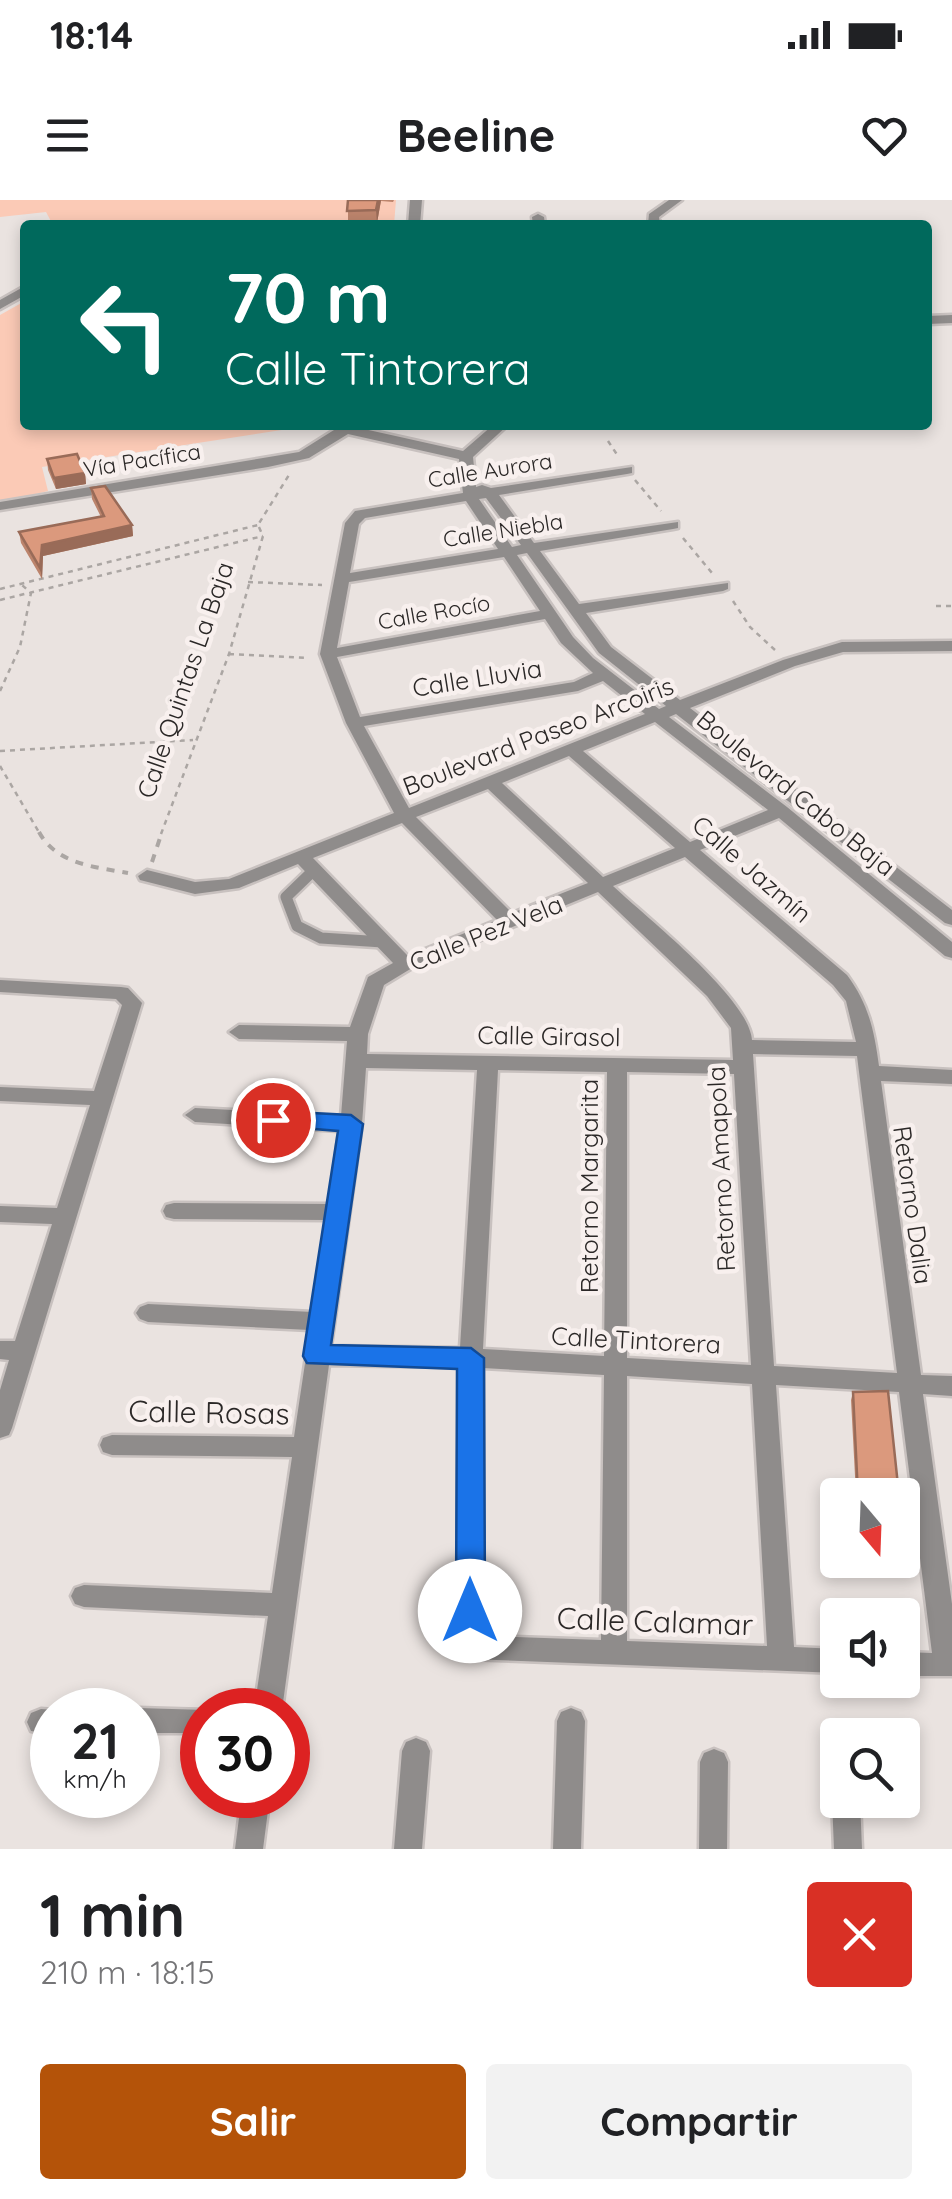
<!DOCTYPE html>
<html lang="es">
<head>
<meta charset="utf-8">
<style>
	body { margin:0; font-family:Quicksand,sans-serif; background:#f2f2f2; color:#202124; height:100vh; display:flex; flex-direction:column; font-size:38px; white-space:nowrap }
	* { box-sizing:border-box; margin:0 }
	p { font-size:32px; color:#757577 }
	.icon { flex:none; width:55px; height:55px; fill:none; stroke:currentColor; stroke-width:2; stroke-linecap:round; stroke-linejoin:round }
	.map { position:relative; height:1649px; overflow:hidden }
	.sheet { display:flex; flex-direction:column; background:#fff; flex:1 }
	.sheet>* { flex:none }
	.banner { position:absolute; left:20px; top:20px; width:912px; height:210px; border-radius:10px; box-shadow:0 5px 15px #0003; background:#00695c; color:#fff; overflow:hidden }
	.needle { width:65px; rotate:161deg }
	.buttons { position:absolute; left:820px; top:1278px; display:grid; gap:20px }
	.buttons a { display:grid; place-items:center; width:100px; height:100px; border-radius:10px; background:#fff; box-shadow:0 5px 15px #0003; font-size:50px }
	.speed { position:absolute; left:30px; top:1488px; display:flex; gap:20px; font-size:50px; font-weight:700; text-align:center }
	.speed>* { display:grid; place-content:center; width:130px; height:130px; border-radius:50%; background:#fff; box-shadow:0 5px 15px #0003; line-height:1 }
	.speed small { font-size:25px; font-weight:400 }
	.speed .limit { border:15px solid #d22; background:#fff; color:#111 }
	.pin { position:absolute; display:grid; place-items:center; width:85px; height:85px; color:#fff; margin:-42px; border:5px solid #fff; border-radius:50%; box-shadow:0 2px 10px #0007 }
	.me { position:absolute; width:110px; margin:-55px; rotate:0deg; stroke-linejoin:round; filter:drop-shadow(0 0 8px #0008) }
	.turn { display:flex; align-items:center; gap:35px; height:210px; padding:0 40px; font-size:45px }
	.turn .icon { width:130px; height:130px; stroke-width:2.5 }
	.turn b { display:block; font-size:70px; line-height:85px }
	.round { display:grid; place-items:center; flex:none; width:105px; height:105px; border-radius:10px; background:#f2f2f2 }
	.overview { display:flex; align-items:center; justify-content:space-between; height:170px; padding:0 40px }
	h1 { font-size:60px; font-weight:700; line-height:75px }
	.button { display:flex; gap:20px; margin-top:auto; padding:20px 40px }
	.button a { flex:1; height:115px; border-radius:10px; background:#b45309; color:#fff; font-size:40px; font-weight:700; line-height:115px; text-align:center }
	.button a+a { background:#f2f2f2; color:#202124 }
	.status { display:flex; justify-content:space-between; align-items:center; height:70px; padding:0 50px; background:#fff; direction:ltr }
	.status svg { height:28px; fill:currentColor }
	header { display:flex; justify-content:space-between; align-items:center; height:130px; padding:0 40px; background:#fff; font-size:45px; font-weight:700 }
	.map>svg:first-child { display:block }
	.green { fill:#fbcab6 }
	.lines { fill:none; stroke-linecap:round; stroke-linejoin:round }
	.service-casing { stroke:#c8c1bf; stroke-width:16 }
	.minor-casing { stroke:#c8c1bf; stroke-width:5 }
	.path-far1 { stroke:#aba6a3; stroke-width:2.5; stroke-dasharray:5 5; stroke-linecap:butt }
	.path { stroke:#aba6a3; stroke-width:4; stroke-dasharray:8 8; stroke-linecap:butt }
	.service { stroke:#8f8c8b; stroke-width:11 }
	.minor { fill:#8f8c8b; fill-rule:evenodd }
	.wall { fill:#bc846c }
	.shaded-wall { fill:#996b58 }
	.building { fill:#db997d; stroke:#996b58; stroke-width:2.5 }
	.route { fill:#1a73e8; stroke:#114b97; stroke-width:2.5 }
	.labels { text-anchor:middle; stroke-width:9; stroke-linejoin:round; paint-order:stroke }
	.far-street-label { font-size:22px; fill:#2b2827; stroke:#f8f0ee }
	.street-label { font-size:25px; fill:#2b2827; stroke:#f8f0ee }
	.near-street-label { font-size:30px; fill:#2b2827; stroke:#f8f0ee }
</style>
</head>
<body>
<div class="status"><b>18:14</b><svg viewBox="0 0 49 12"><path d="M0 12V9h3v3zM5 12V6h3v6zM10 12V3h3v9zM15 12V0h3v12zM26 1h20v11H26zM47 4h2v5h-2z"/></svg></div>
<header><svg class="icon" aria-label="menu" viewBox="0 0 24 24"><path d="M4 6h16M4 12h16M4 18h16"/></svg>Beeline<svg class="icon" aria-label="heart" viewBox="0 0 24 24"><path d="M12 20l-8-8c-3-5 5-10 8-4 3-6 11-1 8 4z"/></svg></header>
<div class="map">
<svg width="952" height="1649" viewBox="0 0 952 1649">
	<rect width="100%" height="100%" fill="#eae3e0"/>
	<!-- green -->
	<path class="green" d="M 0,0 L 396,0 L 394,25 L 53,25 L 46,12 L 0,17 Z
		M 25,101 L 25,225 L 314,225 L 42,267 L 48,291 L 0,303 L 0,115 Z"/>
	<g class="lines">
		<defs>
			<path id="service" d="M 314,670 L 286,697 L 297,726 L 321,738 L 383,742"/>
			<path id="minor" d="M 410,0 L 422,0 L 420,25 L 408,25 Z
				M 669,0 L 682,0 L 659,17 L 660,25 L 648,25 L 649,14 Z
				M 538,14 L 544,17 L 545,25 L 533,25 L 532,17 Z
				M 25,86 L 25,95 L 0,109 L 0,100 Z
				M 952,115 L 952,123 L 928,124 L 928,116 Z
				M 326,225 L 346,225 L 463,251 L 493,225 L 508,225 L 473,257 L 476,287 L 482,285 L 491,288 L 632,267 L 632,273 L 627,274 L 499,295 L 534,343 L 678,322 L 678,328 L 673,329 L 540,351 L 579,404 L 728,383 L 728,389 L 723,391 L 586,413 L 611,447 L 680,500 L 783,460 L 842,442 L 952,441 L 952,451 L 843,452 L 795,466 L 690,508 L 952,710 L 952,725 L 945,723 L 676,514 L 669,517 L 787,607 L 952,742 L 952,758 L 945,756 L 779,618 L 700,650 L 847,775 C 869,805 874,830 879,866 L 952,870 L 952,884 L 881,881 L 921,1175 L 952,1176 L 952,1196 L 923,1194 L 952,1404 L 952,1476 L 902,1476 L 902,1452 L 932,1453 L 899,1192 L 776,1185 L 794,1447 L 838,1449 L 838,1473 L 470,1459 L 461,1455 L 457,1447 L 459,1167 L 329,1165 L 282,1510 L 254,1510 L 268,1416 L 84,1407 L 75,1404 L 71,1396 L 75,1388 L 84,1385 L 272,1393 L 292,1257 L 112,1255 L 103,1252 L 100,1245 L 103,1238 L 112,1235 L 294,1237 L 310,1130 L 148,1122 L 140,1119 L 136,1113 L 140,1107 L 148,1104 L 313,1112 L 326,1020 L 174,1019 L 166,1017 L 163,1011 L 166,1005 L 174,1003 L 329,1004 L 339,931 L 195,922 L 185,915 L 195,908 L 341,916 L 347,841 L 239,839 L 229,832 L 239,825 L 350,827 L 368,777 L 393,763 L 298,664 L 239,688 L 195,694 L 140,680 L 138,676 L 147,670 L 195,682 L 229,679 L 394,613 L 346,523 L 320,454 L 345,323 L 355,311 L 463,293 L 459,259 L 348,234 L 309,258 L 268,267 L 0,310 L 0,302 L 299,252 L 334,230 ZM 486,298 L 521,345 L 512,347 L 479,299 ZM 466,301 L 498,349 L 350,373 L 359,324 L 365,318 ZM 527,353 L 599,453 L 666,506 L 659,509 L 593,458 L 573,437 L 517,355 ZM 504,357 L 540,411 L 337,448 L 349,382 ZM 545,419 L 561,443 L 593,473 L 574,482 L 360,517 L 337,457 ZM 603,481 L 645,514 L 409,608 L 364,526 L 578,491 ZM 655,522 L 768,610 L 690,642 L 583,551 ZM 569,556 L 675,648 L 603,677 L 502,583 ZM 488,589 L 588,683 L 512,713 L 416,617 ZM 402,623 L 497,720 L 408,756 L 313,658 ZM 685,657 L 833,785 L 846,801 L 856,842 L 752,840 C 749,798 646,717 613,686 ZM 598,692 L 707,796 L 731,828 L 733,860 L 367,854 L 368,834 L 384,785 L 412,768 ZM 753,854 L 857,856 L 897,1173 L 774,1166 ZM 366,868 L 477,870 L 460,1148 L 331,1146 L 362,924 ZM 498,870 L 607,872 L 604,1156 L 483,1149 ZM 627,872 L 734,874 L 751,1165 L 627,1158 ZM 483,1168 L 604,1175 L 601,1440 L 483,1436 ZM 627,1176 L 752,1184 L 767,1446 L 627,1441 Z
				M 0,780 L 121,787 L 128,788 L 142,803 L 12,1228 L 9,1235 L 0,1238 L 0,1190 L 9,1160 L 0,1159 L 0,1141 L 15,1141 L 52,1024 L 0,1022 L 0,1006 L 57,1008 L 90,905 L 0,901 L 0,887 L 94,891 L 122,805 L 116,799 L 0,792 Z
				M 138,1508 L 206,1510 L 202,1510 L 202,1533 L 138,1533 L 138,1510 L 134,1510 Z
				M 571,1508 L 581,1512 L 585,1521 L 581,1649 L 553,1649 L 557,1521 L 561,1512 Z
				M 41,1509 L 54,1510 L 52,1534 L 31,1531 L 27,1522 L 31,1513 Z
				M 416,1538 L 426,1542 L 430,1551 L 422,1649 L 394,1649 L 402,1551 L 406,1542 Z
				M 714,1549 L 724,1553 L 728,1562 L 727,1649 L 699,1649 L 700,1562 L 704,1553 Z
				M 838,1590 L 838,1600 L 860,1600 L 862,1649 L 834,1649 L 832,1600 Z
				M 242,1595 L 270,1595 L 263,1649 L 235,1649 Z"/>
		</defs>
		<!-- service casing -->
		<use href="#service" class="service-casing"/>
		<!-- minor casing -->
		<use href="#minor" class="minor-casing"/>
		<!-- path-far1 -->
		<path class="path-far1" d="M 608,241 L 618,256
			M 635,280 L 661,311
			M 683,338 L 712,373
			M 248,382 L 322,385
			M 0,389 L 258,325
			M 0,400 L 263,336
			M 733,401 L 750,427 L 775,450
			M 936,406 L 952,406
			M 229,454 L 308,458
			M 0,491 L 20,447 L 31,393 L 22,385
			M 0,551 L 193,540
			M 0,566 L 40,634
			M 161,634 L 229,454 L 263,336 L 258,325 L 289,275"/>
		<!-- path -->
		<path class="path" d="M 39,632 C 56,664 95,667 128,673
			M 152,662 L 162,632"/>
		<!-- service -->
		<use href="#service" class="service"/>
		<!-- minor -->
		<use href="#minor" class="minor"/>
	</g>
	<!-- wall -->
	<path class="wall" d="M 348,0 L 394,0 L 393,2 L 381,1 L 377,23 L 348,24 Z
		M 47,259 L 85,273 L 86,284 L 56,289 L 48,270 Z
		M 91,288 L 132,325 L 133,336 L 43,356 L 42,379 L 21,343 L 19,332 L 101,317 L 92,299 Z
		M 853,1192 L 899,1295 L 856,1295 L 851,1200 Z"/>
	<!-- shaded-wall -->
	<path class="shaded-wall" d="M 378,0 L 381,0 L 377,23 L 376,10 Z
		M 85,273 L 86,284 L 56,289 L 54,278 Z
		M 132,325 L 133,336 L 43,356 L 42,379 L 40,368 L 42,345 Z"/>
	<!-- building -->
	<path class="building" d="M 348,0 L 378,0 L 376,10 L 347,11 Z
		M 77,254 L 85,273 L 54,278 L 47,259 Z
		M 105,286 L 132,325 L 42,345 L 40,368 L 19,332 L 104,316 L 91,288 Z
		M 888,1191 L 899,1295 L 858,1295 L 853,1192 Z"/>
	<!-- route -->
	<path class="route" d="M 273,911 L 351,915 L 363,924 L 331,1145 L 471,1148 L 484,1158 L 485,1411 L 481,1421 L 470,1424 L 460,1421 L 456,1411 L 457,1169 L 307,1163 L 303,1156 L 338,931 L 265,925 L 261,920 Z"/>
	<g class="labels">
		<!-- far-street labels -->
		<g class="far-street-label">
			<text transform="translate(142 260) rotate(-9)" y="8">Vía Pacífica</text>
			<text transform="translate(490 270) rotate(-9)" y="8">Calle Aurora</text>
			<text transform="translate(503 330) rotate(-9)" y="8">Calle Niebla</text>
			<text transform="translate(434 412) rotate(-10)" y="8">Calle Rocío</text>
		</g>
		<!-- street labels -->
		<g class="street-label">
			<text transform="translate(477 478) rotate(-9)" y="9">Calle Lluvia</text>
			<text transform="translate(185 480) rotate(-71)" y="9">Calle Quintas La Baja</text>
			<text transform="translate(538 536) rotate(-21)" y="9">Boulevard Paseo Arcoiris</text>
			<text transform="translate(796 593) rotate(39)" y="9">Boulevard Cabo Baja</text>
			<text transform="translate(752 669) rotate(41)" y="9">Calle Jazmín</text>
			<text transform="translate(486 733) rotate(-22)" y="9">Calle Pez Vela</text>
			<text transform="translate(549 836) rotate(1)" y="9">Calle Girasol</text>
			<text transform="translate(721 969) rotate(-93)" y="9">Retorno Amapola</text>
			<text transform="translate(589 986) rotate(-90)" y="9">Retorno Margarita</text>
			<text transform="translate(913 1005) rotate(82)" y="9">Retorno Dalia</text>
			<text transform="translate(636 1140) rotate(3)" y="9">Calle Tintorera</text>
		</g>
		<!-- near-street labels -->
		<g class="near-street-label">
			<text transform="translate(209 1213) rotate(1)" y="10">Calle Rosas</text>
			<text transform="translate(655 1422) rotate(2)" y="10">Calle Calamar</text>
		</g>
	</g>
</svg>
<div class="buttons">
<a><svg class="needle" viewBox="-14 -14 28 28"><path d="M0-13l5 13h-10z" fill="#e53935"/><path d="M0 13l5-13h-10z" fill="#757577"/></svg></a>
<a><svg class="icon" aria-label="sound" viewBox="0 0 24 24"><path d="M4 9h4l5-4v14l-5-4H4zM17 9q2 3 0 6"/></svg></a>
<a><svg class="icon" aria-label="search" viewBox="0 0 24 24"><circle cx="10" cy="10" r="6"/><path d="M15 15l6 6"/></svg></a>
</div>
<div class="speed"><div>21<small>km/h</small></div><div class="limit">30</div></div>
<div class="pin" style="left:273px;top:920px;background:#d93025"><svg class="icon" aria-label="arrive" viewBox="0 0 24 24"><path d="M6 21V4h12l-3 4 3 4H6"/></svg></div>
<svg class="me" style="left:470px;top:1411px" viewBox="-20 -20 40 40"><circle r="19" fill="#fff"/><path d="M0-13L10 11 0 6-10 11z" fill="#1a73e8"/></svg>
<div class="banner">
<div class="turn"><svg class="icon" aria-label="left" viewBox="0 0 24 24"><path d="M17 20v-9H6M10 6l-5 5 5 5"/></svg><div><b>70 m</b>Calle Tintorera</div></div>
</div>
</div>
<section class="sheet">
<div class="overview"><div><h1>1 min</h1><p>210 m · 18:15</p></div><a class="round" style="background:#d93025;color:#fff"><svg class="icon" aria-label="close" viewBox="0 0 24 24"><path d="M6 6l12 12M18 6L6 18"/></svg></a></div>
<div class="button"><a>Salir</a><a>Compartir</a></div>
</section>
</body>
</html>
